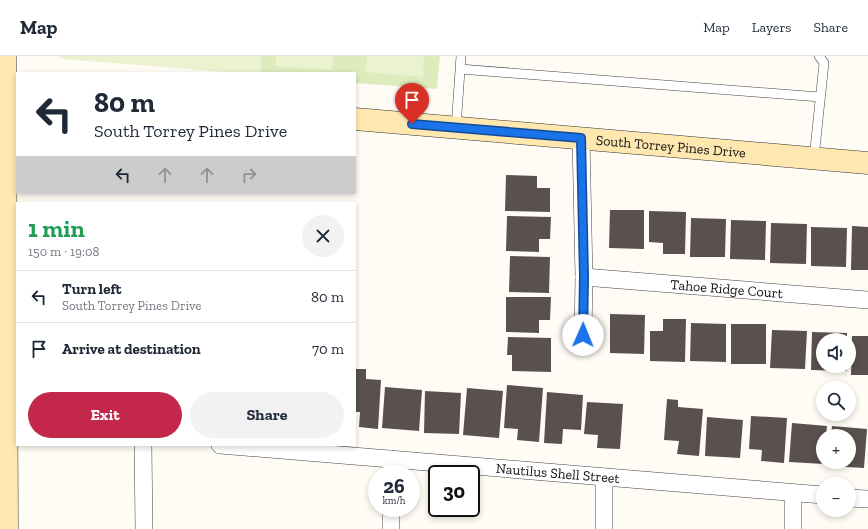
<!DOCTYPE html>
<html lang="en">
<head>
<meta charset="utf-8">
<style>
	body { margin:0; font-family:"Zilla Slab",serif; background:#f2f2f3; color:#1f2937; height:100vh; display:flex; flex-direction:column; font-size:15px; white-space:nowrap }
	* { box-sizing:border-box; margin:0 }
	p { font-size:13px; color:#747a83 }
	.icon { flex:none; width:22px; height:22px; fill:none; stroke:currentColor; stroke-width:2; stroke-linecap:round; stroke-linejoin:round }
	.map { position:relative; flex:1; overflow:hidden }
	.sheet { position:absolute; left:16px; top:146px; width:340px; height:244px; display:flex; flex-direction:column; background:#fff; border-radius:0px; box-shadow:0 2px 6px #0003 }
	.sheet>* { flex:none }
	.banner { position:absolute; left:16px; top:16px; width:340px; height:122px; border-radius:0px; box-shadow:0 2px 6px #0003; background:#fff; color:#1f2937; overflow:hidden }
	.controls { position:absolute; left:816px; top:277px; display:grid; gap:8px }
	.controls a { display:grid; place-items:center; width:40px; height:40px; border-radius:50%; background:#fff; box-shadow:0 2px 6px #0003; font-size:20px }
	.speed { position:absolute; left:368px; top:409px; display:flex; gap:8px; font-size:20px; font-weight:700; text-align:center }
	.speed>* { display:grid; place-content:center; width:52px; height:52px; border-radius:50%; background:#fff; box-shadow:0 2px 6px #0003; line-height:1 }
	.speed small { font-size:10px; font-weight:400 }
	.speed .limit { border:2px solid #111; border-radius:6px; background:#fff; color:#111 }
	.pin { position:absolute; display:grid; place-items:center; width:34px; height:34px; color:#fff; margin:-41px -17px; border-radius:50% 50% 50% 0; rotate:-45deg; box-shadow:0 0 4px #0007 }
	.pin .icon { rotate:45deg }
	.me { position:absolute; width:44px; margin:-22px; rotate:1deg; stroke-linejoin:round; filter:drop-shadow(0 0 3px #0008) }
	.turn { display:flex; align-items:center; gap:14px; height:84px; padding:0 12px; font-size:18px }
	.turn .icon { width:52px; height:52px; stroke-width:2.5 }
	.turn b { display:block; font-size:28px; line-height:34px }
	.lanes { display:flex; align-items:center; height:38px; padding:0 12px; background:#0003; justify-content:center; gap:20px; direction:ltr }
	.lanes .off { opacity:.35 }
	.round { display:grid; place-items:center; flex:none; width:42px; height:42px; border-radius:21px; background:#f2f2f3 }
	.head { display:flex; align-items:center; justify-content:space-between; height:68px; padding:0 12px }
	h1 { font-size:24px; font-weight:700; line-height:30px; color:#1e9e55 }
	.cta { display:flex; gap:8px; margin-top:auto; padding:8px 12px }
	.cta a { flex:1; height:46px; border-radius:24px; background:#c32749; color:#fff; font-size:16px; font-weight:700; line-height:46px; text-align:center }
	.cta a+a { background:#f2f2f3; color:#1f2937 }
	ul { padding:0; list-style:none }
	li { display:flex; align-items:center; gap:12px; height:52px; padding:0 12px; border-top:1px solid #e0e1e3 }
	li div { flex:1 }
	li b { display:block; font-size:15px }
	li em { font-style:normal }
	header { display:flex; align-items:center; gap:24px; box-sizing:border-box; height:56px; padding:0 20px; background:#fff; border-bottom:1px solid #e0e1e3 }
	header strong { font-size:19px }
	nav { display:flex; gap:22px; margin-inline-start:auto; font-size:14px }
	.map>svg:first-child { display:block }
	.green { fill:#ddebbd }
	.pitch { fill:#ecf2cf }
	.building { fill:#5a504d }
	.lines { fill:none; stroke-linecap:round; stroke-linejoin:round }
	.lane-casing { stroke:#444; stroke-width:10 }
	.street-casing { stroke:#444; stroke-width:18 }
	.secondary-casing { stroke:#333; stroke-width:23 }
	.lane { stroke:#fff; stroke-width:9 }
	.street { stroke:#fff; stroke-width:17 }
	.secondary { stroke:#ffe8b0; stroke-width:22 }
	.route-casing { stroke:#114b97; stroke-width:10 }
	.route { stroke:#1a73e8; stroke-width:7 }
	.labels { text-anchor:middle; stroke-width:4; stroke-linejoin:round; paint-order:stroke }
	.street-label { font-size:14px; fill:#111; stroke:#fff }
</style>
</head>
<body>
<header>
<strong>Map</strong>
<nav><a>Map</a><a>Layers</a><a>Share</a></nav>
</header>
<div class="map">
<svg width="868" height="473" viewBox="0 0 868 473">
	<rect width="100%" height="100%" fill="#fffbf5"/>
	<!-- green -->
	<path class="green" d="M 261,0 L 440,0 L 437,33 L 355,27 L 355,17 L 260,17 Z"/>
	<!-- pitch -->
	<path class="pitch" d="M 58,0 L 261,0 L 260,17 L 237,17 L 63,3 Z
		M 276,0 L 333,0 L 332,14 L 275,10 Z
		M 367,0 L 424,0 L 423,21 L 365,16 Z"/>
	<!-- building -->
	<path class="building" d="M 506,119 L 537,120 L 537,132 L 550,132 L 550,156 L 505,155 Z
		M 610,154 L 644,154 L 644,193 L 609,192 Z
		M 649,155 L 686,156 L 685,198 L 663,198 L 663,187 L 649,186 Z
		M 507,160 L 551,161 L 550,183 L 539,183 L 539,196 L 506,195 Z
		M 691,162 L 726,163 L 725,201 L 690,201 Z
		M 731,164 L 766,165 L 765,204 L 730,203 Z
		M 771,167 L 807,168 L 806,208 L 770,207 Z
		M 852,170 L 868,171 L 868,214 L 851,214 Z
		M 811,171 L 847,172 L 846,211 L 811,210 Z
		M 510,200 L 550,201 L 549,237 L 509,236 Z
		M 506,241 L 551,241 L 550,264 L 539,264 L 539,277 L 506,276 Z
		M 610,258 L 645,259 L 644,298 L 610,297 Z
		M 663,263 L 686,263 L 685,306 L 650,305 L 650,275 L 663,275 Z
		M 691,267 L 726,268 L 726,306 L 690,305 Z
		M 731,268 L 766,268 L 766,308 L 731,308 Z
		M 772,274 L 807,275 L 805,313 L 770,312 Z
		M 812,276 L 847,277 L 847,284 L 823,284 L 823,310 L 847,310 L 847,315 L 811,314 Z
		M 852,280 L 868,280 L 868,319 L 851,319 Z
		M 508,281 L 551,282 L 551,316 L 512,315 L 512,299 L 507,299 Z
		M 355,313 L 366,313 L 366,323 L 381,324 L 378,373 L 359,371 L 360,356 L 355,356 Z
		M 507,329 L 543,332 L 539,386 L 517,384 L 518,373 L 504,372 Z
		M 385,331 L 422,334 L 419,375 L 382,372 Z
		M 467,332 L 503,335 L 499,382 L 463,379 Z
		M 425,335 L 461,337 L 459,378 L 424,377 Z
		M 547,336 L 583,339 L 581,374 L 563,373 L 562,388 L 544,387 Z
		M 667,343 L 678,344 L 678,351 L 703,353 L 699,400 L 677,398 L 679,385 L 664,384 Z
		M 587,346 L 623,348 L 620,393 L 597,392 L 598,379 L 584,378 Z
		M 751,360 L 787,362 L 784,407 L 761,405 L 762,394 L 749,393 Z
		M 707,361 L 743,364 L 740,402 L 705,400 Z
		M 792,367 L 827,370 L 826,380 L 823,380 L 824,408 L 789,406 Z
		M 832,370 L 867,373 L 864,412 L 829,410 L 829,406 L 849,406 L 849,380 L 831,380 Z"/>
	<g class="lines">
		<defs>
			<path id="lane" d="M 460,13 L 820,41
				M 456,72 L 461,0
				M 814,102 L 824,7 L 819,0"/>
			<g id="street">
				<path d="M 581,82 L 584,221 L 583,279"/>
				<path id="s1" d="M 584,221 L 868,244"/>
				<path d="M 143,389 L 144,473"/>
				<path id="s2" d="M 220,389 L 823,439"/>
				<path d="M 391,403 L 391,418"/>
				<path d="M 604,421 L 604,473"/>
				<path d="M 793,437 L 793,473"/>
				<path d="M 849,442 L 868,443"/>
				<path d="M 391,452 L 391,473"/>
			</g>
			<g id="secondary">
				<path d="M 5,0 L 7,473"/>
				<path id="s3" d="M 355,63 L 868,107"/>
			</g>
		</defs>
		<!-- lane casing -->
		<use href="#lane" class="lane-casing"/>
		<!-- street casing -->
		<use href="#street" class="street-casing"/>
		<!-- secondary casing -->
		<use href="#secondary" class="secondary-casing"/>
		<!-- lane -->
		<use href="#lane" class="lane"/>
		<!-- street -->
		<use href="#street" class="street"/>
		<!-- secondary -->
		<use href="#secondary" class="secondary"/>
	</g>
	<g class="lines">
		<defs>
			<path id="route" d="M 412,68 L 581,82 L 584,221 L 583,279"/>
		</defs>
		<!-- route casing -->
		<use href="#route" class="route-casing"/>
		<!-- route -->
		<use href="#route" class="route"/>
	</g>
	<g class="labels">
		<!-- street labels -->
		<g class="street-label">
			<text dy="5" stroke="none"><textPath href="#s3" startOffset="317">South Torrey Pines Drive</textPath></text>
			<text dy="5" stroke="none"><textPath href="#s1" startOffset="143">Tahoe Ridge Court</textPath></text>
			<text dy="5" stroke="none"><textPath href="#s2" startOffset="339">Nautilus Shell Street</textPath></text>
		</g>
	</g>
</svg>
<div class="controls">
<a><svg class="icon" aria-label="sound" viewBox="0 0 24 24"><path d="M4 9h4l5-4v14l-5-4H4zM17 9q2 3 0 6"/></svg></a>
<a><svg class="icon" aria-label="search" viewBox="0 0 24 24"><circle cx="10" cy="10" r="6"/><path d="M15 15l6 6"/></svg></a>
<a>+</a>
<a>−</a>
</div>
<div class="speed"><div>26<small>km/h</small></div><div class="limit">30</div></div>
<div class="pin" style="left:412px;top:68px;background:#d93025"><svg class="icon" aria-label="arrive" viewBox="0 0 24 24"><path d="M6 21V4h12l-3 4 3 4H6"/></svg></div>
<svg class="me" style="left:583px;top:279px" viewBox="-20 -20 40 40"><circle r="19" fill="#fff"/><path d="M0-13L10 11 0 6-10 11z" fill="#1a73e8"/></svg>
<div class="banner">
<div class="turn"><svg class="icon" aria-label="left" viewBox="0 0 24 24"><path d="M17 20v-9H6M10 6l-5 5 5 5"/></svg><div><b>80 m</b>South Torrey Pines Drive</div></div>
<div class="lanes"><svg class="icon" aria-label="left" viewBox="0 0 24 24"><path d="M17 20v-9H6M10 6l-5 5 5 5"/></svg><svg class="icon off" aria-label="ahead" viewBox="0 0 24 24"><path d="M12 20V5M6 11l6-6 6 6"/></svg><svg class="icon off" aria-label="ahead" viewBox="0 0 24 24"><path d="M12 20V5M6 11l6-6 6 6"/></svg><svg class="icon off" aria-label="right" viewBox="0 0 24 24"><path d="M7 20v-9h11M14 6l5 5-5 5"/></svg></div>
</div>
<section class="sheet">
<div class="head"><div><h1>1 min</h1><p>150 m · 19:08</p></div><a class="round"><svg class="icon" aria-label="close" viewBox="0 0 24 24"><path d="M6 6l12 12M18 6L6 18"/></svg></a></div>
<ul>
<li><svg class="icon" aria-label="left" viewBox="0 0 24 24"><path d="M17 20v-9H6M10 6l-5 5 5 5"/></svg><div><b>Turn left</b><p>South Torrey Pines Drive</p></div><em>80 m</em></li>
<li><svg class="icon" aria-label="arrive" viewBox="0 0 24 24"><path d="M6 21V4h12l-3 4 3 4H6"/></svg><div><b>Arrive at destination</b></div><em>70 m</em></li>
</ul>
<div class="cta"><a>Exit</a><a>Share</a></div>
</section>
</div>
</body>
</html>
